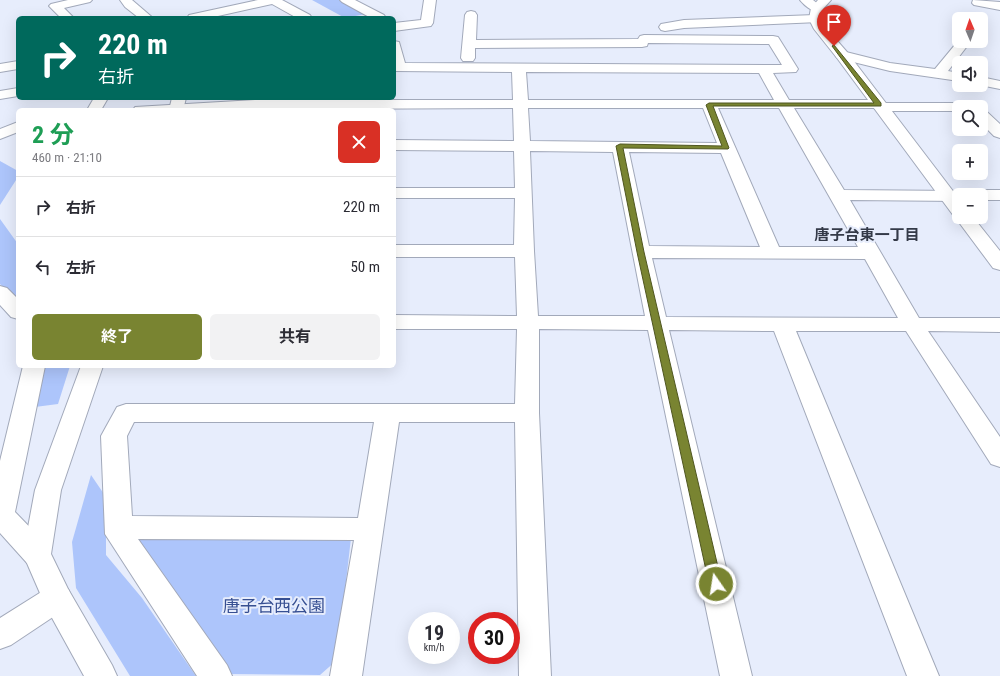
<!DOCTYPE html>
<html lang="ja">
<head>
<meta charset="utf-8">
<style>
	body { margin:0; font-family:"Roboto Condensed","Noto Sans JP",sans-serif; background:#f2f2f3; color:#2b2b33; height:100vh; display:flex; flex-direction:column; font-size:15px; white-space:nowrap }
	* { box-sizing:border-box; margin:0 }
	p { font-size:13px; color:#7c7c81 }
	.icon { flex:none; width:22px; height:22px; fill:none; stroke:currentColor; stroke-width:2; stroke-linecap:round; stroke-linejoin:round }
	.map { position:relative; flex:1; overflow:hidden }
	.side { position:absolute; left:16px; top:108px; width:380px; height:260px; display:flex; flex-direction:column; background:#fff; border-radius:6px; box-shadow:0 4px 16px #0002 }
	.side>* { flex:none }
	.banner { position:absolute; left:16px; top:16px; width:380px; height:84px; border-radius:6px; box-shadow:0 4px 16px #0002; background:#00695c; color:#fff; overflow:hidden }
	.needle { width:26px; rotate:358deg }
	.fabs { position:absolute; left:952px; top:12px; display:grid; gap:8px }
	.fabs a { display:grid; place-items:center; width:36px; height:36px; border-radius:6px; background:#fff; box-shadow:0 4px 16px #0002; font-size:20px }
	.speed { position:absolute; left:408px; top:612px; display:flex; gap:8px; font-size:20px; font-weight:700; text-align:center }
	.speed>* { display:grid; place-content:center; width:52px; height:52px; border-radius:50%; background:#fff; box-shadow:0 4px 16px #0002; line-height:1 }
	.speed small { font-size:10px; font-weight:400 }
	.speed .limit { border:6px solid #d22; background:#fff; color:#111 }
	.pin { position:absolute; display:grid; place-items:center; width:34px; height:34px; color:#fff; margin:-41px -17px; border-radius:50% 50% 50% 0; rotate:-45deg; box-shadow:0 0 4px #0007 }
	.pin .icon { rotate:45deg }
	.me { position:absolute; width:44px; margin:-22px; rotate:347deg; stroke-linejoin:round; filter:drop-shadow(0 0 3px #0008) }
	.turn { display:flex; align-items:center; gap:14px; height:84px; padding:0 16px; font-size:18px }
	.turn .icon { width:52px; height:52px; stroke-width:2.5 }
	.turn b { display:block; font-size:28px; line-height:34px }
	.round { display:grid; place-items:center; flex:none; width:42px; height:42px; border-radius:6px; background:#f2f2f3 }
	.headline { display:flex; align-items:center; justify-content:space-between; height:68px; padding:0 16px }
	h1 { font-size:24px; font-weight:700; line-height:30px; color:#1e9e55 }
	.primary-button { display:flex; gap:8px; margin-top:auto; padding:8px 16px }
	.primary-button a { flex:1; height:46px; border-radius:6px; background:#798431; color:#fff; font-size:16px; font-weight:700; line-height:46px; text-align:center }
	.primary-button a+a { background:#f2f2f3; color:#2b2b33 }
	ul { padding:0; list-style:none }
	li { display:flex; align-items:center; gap:12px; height:60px; padding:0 16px; border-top:1px solid #e1e1e2 }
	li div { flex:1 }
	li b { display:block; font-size:15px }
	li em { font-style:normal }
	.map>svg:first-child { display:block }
	.green { fill:#adc5fb }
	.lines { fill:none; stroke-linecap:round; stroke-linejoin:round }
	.street-casing { stroke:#a2a9ba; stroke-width:2 }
	.secondary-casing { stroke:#a2a9ba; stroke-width:2 }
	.street { fill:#fff; fill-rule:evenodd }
	.secondary { fill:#fff; fill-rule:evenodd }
	.route { fill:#798431; stroke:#4f5620 }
	.labels { text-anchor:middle; stroke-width:4; stroke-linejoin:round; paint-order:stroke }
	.neighbourhood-label { font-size:15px; font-weight:bold; fill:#343a48; stroke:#e7edfc }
	.near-park-label { font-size:17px; fill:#364f92; stroke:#e7edfc }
</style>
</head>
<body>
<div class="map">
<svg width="1000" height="676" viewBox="0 0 1000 676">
	<rect width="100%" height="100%" fill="#e7edfc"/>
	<!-- green -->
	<path class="green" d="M 312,0 L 340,0 L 366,14 L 345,18 Z
		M 0,161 L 18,171 L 18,177 L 0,205 Z
		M 0,219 L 18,244 L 18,303 L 0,284 Z
		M 41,366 L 70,366 L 58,404 L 35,407 Z
		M 91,475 L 106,497 L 106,555 L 142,598 L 196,676 L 130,676 L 76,588 L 72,542 Z
		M 134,536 L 351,538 L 337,660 L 320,675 L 225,674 Z"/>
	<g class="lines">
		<defs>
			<path id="street" d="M 68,0 L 92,0 L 90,2 L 64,8 L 74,18 L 61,18 L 49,6 L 51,4 Z
				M 258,0 L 282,0 L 310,15 L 312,18 L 297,18 L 272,4 L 209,18 L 187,18 L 189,15 Z
				M 340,0 L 355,0 L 384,15 L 386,18 L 371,18 L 342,2 Z
				M 424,0 L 436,0 L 433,23 L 431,26 L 394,31 L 394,23 L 421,20 Z
				M 800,0 L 813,0 L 823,8 L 821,10 C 813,13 805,6 800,0 Z
				M 973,0 L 1000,2 L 1000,10 L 974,5 L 972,3 Z
				M 471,11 L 475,12 L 477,15 L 476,40 L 638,39 L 640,36 L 644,35 L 773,36 L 778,37 L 798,69 L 796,72 L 773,73 L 789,100 L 879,100 L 885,103 L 973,103 L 978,104 L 980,107 L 959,107 L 959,111 L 880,111 L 874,108 L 794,108 L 844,190 L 959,191 L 965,192 L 967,195 L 959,195 L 959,201 L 850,200 L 919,318 L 1000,318 L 1000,332 L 928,331 L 1000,437 L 1000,467 L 991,464 L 906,331 L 796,331 L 939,676 L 907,676 L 774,331 L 669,330 L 752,676 L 720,676 L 648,330 L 539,329 L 539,413 L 551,676 L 519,676 L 515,422 L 399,422 L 362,676 L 330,676 L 354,540 L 138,539 L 227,665 L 232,676 L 197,676 L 105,534 L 101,436 L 117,407 L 126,404 L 515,404 L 517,329 L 394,329 L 394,315 L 517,316 L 515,257 L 394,257 L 394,245 L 514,245 L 515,198 L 394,198 L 394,188 L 515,188 L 514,151 L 394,150 L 394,140 L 514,141 L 513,108 L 133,110 L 135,107 L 255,100 L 513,100 L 512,72 L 394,71 L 394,41 L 399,42 L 405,63 L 782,65 L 769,44 L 648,43 L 647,46 L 642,47 L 475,48 L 475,58 L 473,61 L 463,61 L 461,58 L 465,15 L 467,12 ZM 526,72 L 759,73 L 774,100 L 528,100 ZM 528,108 L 703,108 L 717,143 L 530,141 ZM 718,108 L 779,108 L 858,247 L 779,247 ZM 530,151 L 613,152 L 645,316 L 538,316 L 534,251 ZM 629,152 L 721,153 L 760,247 L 649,246 ZM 652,258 L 865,259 L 898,318 L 666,317 ZM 134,422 L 374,422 L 358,518 L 132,516 L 127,436 Z
				M 815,15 L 819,16 L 821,19 L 819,22 L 684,28 L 665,31 L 661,30 L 659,27 L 661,24 L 684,20 Z
				M 959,40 L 971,41 L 948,71 L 959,73 L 959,81 L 890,71 L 837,58 L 835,55 L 837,52 L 842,51 L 890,63 L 935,69 Z
				M 18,61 L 18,69 L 0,72 L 0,64 Z
				M 981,77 L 1000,81 L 1000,89 L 980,85 Z
				M 18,88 L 18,96 L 0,99 L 0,91 Z
				M 94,98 L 108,98 L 101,110 L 87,110 Z
				M 981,109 L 986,111 L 1000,124 L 1000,138 L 994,136 L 981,123 Z
				M 18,122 L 18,132 L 0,139 L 0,129 Z
				M 981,190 L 1000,190 L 1000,200 L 981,200 L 981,195 L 972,195 L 975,191 Z
				M 0,286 L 7,288 L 18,299 L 18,319 L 11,317 L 0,305 Z
				M 23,366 L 45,366 L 15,512 L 47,545 L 51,554 L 47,563 L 37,566 L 27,563 L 0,533 L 0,461 Z
				M 57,585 L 68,589 L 72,598 L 68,607 L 11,645 L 0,649 L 0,618 L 46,589 Z"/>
			<path id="secondary" d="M 120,0 L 132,0 L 153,18 L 139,18 L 125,7 Z
				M 818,0 L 831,0 L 823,9 L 821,19 L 826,28 L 847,52 L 959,199 L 959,217 L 973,217 L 1000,251 L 1000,270 L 993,268 L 958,221 L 955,217 L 956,216 L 953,215 L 837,58 L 814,29 L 809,19 L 811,8 Z
				M 172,98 L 186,98 L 183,110 L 169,110 Z
				M 81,366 L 103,366 L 61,490 L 51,554 L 68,589 L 112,665 L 117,676 L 84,676 L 46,607 L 23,554 L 35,490 Z"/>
		</defs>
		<!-- street casing -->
		<use href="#street" class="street-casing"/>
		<!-- secondary casing -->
		<use href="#secondary" class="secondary-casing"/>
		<!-- street -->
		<use href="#street" class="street"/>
		<!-- secondary -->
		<use href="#secondary" class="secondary"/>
	</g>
	<!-- route -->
	<path class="route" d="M 834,45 L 881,103 L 881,106 L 713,106 L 729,148 L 728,149 L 623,148 L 644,252 L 722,584 L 720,588 L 716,589 L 711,588 L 709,584 L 637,252 L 616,146 L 620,144 L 722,146 L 706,105 L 709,103 L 874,103 L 832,46 Z"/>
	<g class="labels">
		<!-- neighbourhood labels -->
		<g class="neighbourhood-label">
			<text x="867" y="240">唐子台東一丁目</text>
		</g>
		<!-- near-park labels -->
		<g class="near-park-label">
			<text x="274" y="612">唐子台西公園</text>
		</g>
	</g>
</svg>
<div class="fabs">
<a><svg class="needle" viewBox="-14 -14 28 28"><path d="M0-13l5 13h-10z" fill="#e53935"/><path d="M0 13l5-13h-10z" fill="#7c7c81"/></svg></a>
<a><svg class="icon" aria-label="sound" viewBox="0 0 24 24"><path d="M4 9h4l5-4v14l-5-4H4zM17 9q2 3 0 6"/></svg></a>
<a><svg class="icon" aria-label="search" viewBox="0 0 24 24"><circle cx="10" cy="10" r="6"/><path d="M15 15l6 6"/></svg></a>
<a>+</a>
<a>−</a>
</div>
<div class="speed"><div>19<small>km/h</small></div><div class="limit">30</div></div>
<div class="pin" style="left:834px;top:46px;background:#d93025"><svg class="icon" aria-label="arrive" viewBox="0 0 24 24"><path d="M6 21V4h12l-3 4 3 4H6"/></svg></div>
<svg class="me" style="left:716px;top:584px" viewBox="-20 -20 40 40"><circle r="17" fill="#798431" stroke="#fff" stroke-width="3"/><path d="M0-11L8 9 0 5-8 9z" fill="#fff"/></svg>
<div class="banner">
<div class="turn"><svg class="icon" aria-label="right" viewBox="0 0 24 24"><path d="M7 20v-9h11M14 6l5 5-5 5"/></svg><div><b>220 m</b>右折</div></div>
</div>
<section class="side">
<div class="headline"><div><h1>2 分</h1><p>460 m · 21:10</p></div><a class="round" style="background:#d93025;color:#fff"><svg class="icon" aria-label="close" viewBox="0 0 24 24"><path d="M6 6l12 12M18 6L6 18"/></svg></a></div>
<ul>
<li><svg class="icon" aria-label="right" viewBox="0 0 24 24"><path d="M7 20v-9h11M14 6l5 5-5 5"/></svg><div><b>右折</b></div><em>220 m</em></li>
<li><svg class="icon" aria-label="left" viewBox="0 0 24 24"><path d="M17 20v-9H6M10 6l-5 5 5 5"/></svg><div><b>左折</b></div><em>50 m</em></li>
</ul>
<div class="primary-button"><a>終了</a><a>共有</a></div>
</section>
</div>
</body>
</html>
